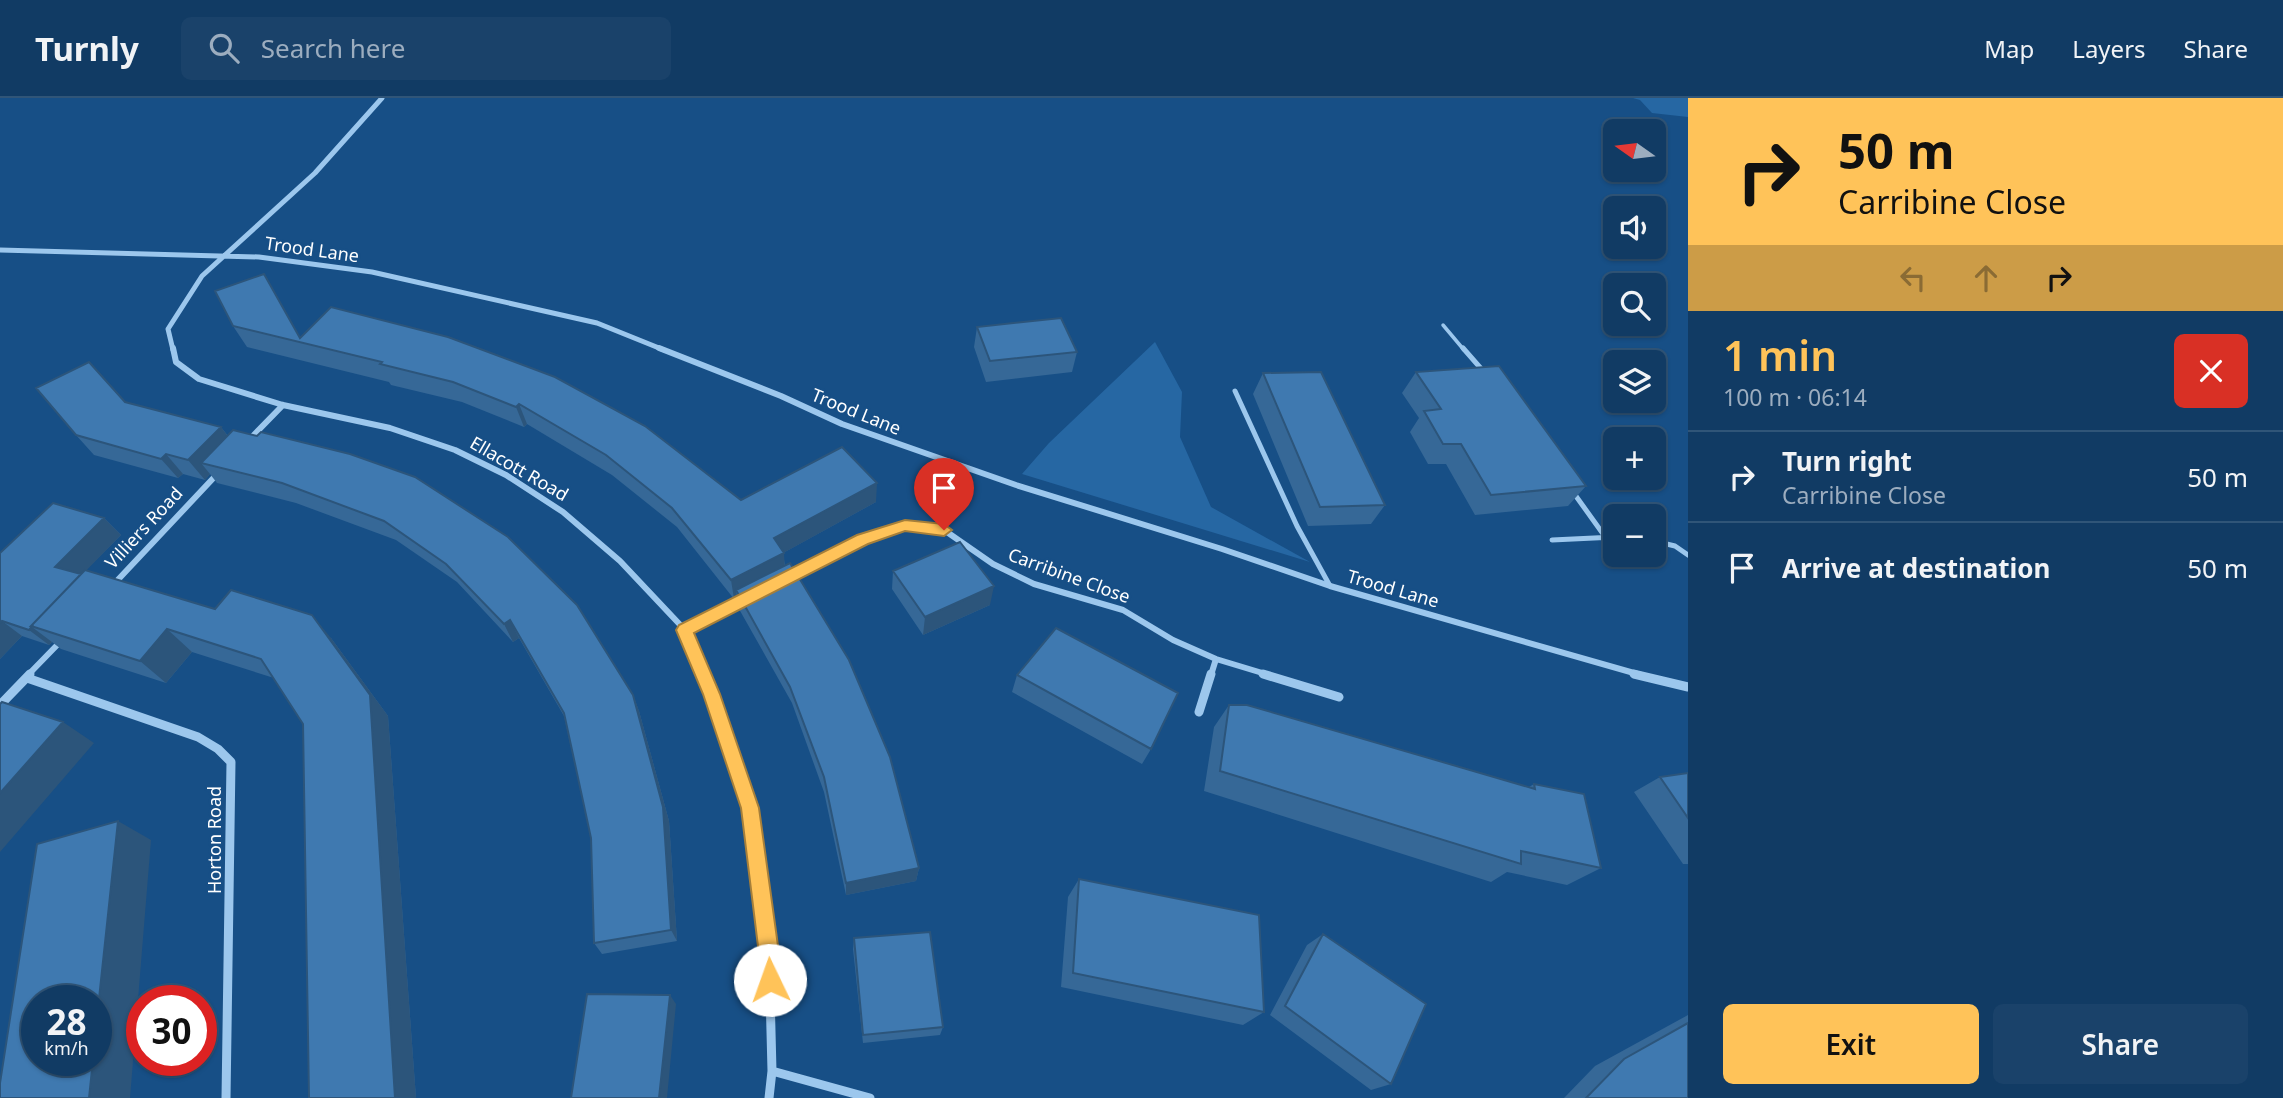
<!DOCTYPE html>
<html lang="en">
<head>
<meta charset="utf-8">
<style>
	body { margin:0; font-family:"Noto Sans",sans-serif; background:#1a426a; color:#f1f3f6; height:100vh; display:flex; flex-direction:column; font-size:26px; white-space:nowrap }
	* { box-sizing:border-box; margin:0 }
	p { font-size:23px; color:#9cadbf }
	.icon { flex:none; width:38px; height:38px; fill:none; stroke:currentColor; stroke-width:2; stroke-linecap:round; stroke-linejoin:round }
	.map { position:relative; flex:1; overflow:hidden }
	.panel { display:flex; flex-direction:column; background:#113b64; width:595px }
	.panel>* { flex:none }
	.hud { background:#ffc359; color:#111; overflow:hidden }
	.needle { width:46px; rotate:284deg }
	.buttons { position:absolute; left:1603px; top:21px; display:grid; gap:14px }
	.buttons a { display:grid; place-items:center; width:63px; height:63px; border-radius:10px; background:#113b64; box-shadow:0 2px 5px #0004,0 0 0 2px #305578; font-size:35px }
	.speed { position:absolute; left:21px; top:887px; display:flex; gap:14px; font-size:35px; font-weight:700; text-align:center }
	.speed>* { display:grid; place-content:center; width:91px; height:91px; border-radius:50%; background:#113b64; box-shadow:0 2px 5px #0004,0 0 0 2px #305578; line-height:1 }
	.speed small { font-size:18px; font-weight:400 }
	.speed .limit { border:10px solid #d22; background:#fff; color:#111 }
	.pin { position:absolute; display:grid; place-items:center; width:60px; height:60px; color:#fff; margin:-72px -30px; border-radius:50% 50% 50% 0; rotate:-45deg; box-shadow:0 0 7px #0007 }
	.pin .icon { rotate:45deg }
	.me { position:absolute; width:77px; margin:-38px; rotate:357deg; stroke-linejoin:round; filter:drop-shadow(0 0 5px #0008) }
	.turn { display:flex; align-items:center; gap:24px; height:147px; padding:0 35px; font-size:32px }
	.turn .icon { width:91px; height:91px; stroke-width:2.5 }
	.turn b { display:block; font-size:49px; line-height:60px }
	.lanes { display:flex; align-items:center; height:66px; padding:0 35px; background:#0003; justify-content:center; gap:35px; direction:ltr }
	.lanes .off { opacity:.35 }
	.round { display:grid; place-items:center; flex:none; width:74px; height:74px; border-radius:10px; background:#1a426a }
	.overview { display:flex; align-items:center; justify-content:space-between; height:119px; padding:0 35px }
	h1 { font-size:42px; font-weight:600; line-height:52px; color:#ffc359 }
	.button { display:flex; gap:14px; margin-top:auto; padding:14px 35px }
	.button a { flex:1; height:80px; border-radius:10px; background:#ffc359; color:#111; font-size:28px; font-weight:600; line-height:80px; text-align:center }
	.button a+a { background:#1a426a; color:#f1f3f6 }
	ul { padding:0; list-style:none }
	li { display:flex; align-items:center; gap:21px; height:91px; padding:0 35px; border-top:2px solid #305578 }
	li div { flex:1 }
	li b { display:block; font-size:26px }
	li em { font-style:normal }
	header { display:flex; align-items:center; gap:42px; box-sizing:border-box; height:98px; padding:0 35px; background:#113b64; border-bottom:2px solid #305578 }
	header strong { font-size:33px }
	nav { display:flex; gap:38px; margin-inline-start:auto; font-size:24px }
	.search { width:490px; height:63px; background:#1a426a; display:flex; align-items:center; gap:18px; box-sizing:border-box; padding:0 24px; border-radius:10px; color:#9cadbf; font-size:26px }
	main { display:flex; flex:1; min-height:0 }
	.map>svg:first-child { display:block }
	.green { fill:#2667a3 }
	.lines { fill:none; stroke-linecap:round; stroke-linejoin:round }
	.lane-far1 { stroke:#9cc7ed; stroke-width:3.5 }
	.lane { stroke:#9cc7ed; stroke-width:5 }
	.street-far2 { stroke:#9cc7ed; stroke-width:5 }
	.street-far1 { stroke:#9cc7ed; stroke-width:6 }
	.street { stroke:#9cc7ed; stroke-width:9 }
	.wall { fill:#366897 }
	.shaded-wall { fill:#2c557b }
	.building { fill:#3f79b0; stroke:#2c557b; stroke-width:2 }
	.route { fill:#ffc359; stroke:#a67f3a; stroke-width:2 }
	.labels { text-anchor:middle; stroke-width:5; stroke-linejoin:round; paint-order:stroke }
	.street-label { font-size:18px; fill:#fff; stroke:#174f86 }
</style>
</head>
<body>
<header>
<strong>Turnly</strong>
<div class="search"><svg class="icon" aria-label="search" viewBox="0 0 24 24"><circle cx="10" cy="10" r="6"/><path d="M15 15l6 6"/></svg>Search here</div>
<nav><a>Map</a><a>Layers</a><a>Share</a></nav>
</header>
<main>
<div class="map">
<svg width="1688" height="1000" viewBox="0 0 1688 1000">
	<rect width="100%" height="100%" fill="#174f86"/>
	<!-- green -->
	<path class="green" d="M 1633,0 L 1688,0 L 1688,19 L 1652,15 L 1640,2 Z
		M 1155,244 L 1182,294 L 1180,339 L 1211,409 L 1310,464 L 1022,376 L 1049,345 Z"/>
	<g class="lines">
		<!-- lane-far1 -->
		<path class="lane-far1" d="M 1443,227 L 1464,252"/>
		<!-- lane -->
		<path class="lane" d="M 1463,250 L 1484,274
			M 1235,293 L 1297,428 L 1330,488
			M 1573,394 L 1606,440
			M 1552,442 L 1615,439
			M 1654,443 L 1675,448 L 1688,457"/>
		<!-- street-far2 -->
		<path class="street-far2" d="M 0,152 L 259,159 L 372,174 L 597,225 L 664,252
			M 173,252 L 168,231 L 202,178 L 315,75 L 382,0"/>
		<!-- street-far1 -->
		<path class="street-far1" d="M 173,250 L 176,264 L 199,281 L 283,307 L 390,330 L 455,352 L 506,377 L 563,414 L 620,463 L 685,532 L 704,577
			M 659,250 L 781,298 L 842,326 L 1016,387 L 1222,451 L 1330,488 L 1641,577
			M 247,344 L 283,307
			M 788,479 L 862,441 L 905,427 L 944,432 L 993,466 L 1034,486 L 1123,512 L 1173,542 L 1216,561 L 1269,577
			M 113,487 L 220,373
			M 685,532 L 746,501
			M 28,577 L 62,542
			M 1211,577 L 1216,561"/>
		<!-- street -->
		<path class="street" d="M 703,576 L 750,710 L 769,855 L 772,973 L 769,1000
			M 1263,576 L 1339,599
			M 1634,576 L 1688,589
			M 27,580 L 198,639 L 218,651 L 231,664 L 226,1000
			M 0,607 L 30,576
			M 1199,614 L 1211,576
			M 772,973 L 870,1000"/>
	</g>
	<!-- wall -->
	<path class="wall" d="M 331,209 L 741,402 L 876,404 L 783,455 L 785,468 L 919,770 L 916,783 L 846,797 L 824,694 L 792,605 L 739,511 L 737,499 L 734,501 L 677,429 L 612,377 L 527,326 L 524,329 L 462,304 L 391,287 L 389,284 L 247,249 L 233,228 L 301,240 Z
		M 977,229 L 1077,254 L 1072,274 L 986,284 L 974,249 Z
		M 1416,274 L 1586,388 L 1568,408 L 1475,417 L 1446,366 L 1428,366 L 1410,334 L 1419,320 L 1402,295 Z
		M 1263,275 L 1385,407 L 1371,426 L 1308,428 L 1253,296 Z
		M 125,304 L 221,329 L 228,338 L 257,338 L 261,334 L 633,597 L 639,613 L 669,723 L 677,843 L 602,856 L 594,845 L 591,740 L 564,618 L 519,540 L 513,544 L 457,484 L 396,442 L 296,405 L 217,385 L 210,376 L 205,382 L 183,376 L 178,380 L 94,357 L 76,337 Z
		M 104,420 L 121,437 L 86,472 L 215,511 L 331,540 L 388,618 L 416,1000 L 309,1000 L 303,626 L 274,580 L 192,554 L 166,585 L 61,551 L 52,544 L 49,547 L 22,538 L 0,561 L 0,455 Z
		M 893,473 L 990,507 L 923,537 L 892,491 Z
		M 1017,577 L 1151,651 L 1142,666 L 1012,594 Z
		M 1229,607 L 1529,689 L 1534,686 L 1601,770 L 1567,787 L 1507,774 L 1491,784 L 1204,693 L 1214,629 Z
		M 1688,675 L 1688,766 L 1683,766 L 1634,694 L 1660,679 Z
		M 1079,781 L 1264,914 L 1243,927 L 1061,889 L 1068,799 Z
		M 1323,836 L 1391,986 L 1371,992 L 1270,917 L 1307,847 Z
		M 854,840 L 943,929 L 940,937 L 863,945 L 853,851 Z
		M 1688,917 L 1688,1000 L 1564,1000 L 1595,968 Z"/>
	<!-- shaded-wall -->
	<path class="shaded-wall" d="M 519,306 L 527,326 L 524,329 L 516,309 Z
		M 221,329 L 236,349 L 201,365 L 210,376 L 205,382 L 188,362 Z
		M 166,356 L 183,376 L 178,380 L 161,361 Z
		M 877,385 L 876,404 L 776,459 L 774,440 Z
		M 104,420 L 121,437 L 74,485 L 55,469 Z
		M 784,455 L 785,474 L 736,492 L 737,499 L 734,501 L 731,482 Z
		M 994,488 L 990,507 L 923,537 L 925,519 Z
		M 312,517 L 331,540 L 388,618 L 416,1000 L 395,1000 Z
		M 510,522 L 519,540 L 513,544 L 504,526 Z
		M 2,523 L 22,538 L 0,561 L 0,525 Z
		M 32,529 L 52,544 L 49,547 L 29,532 Z
		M 167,531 L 192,554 L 166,585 L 140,563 Z
		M 633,597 L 639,613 L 669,723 L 677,843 L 671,832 Z
		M 63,624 L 94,645 L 0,754 L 0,695 Z
		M 118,723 L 151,742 L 130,1000 L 89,1000 L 93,962 L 96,962 L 96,929 Z
		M 919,770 L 916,783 L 846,797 L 846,785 Z
		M 670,897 L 676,906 L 667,1000 L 659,1000 Z"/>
	<!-- building -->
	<path class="building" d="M 264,176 L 300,240 L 331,209 L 448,239 L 555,279 L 645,328 L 741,402 L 842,349 L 877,385 L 774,440 L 784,455 L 731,482 L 672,410 L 606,357 L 519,306 L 516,309 L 453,284 L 380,266 L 382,264 L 233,228 L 215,193 Z
		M 1061,220 L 1077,254 L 990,263 L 977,229 Z
		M 89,264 L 125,304 L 221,329 L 188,362 L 166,356 L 161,361 L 76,337 L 36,290 Z
		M 1499,268 L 1586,388 L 1491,397 L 1461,346 L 1443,346 L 1424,313 L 1441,311 L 1416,274 Z
		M 1321,274 L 1385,407 L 1320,409 L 1263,275 Z
		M 233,332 L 257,338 L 261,334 L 350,356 L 415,379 L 508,439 L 577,507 L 633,597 L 663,709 L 671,832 L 594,845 L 591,740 L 564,615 L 510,522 L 504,526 L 446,466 L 384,423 L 282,385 L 201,365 Z
		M 53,405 L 104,420 L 55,469 L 81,476 L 31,528 L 32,528 L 29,532 L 2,523 L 0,525 L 0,455 Z
		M 960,444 L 994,488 L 925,519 L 893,473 Z
		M 790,465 L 849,562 L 890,659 L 919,770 L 846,785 L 824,679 L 790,589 L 736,492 Z
		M 85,472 L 215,511 L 231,492 L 312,517 L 370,597 L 395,1000 L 309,1000 L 303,626 L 261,561 L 167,531 L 140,563 L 31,528 Z
		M 1056,530 L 1178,595 L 1151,651 L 1017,577 Z
		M 2,604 L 63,624 L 0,695 L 0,606 Z
		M 1229,607 L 1247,607 L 1535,691 L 1534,686 L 1584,696 L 1601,770 L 1521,753 L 1521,766 L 1220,673 Z
		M 1688,675 L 1688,720 L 1660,679 Z
		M 118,723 L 96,929 L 96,903 L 37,903 L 37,962 L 93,962 L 89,1000 L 0,1000 L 0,985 L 37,746 Z
		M 1079,781 L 1259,817 L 1264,914 L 1073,875 Z
		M 930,834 L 943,929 L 863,937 L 854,840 Z
		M 1323,836 L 1426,906 L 1391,986 L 1285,908 Z
		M 587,896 L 670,897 L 659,1000 L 571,1000 Z
		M 1688,925 L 1688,1000 L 1586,1000 L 1624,961 Z"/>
	<!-- route -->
	<path class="route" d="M 905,422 L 944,426 L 952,432 L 944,438 L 905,433 L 868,446 L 694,535 L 720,596 L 759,710 L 779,855 L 780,882 L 777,889 L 770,892 L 763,889 L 741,710 L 703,596 L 676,532 L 679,527 L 857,437 Z"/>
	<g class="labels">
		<!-- street labels -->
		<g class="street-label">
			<text transform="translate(312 152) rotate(8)" y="6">Trood Lane</text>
			<text transform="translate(856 314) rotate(22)" y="6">Trood Lane</text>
			<text transform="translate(519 371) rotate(30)" y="6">Ellacott Road</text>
			<text transform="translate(144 430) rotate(-47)" y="6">Villiers Road</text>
			<text transform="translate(1069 478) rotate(20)" y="6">Carribine Close</text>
			<text transform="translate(1393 491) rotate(16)" y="6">Trood Lane</text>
			<text transform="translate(215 742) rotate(-90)" y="6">Horton Road</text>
		</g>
	</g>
</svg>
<div class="buttons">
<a><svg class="needle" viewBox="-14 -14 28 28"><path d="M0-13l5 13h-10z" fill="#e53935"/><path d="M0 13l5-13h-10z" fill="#9cadbf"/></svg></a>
<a><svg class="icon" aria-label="sound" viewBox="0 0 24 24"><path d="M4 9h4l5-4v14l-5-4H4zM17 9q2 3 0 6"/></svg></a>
<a><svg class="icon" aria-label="search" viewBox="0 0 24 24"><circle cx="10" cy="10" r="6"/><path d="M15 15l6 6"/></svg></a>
<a><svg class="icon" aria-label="layers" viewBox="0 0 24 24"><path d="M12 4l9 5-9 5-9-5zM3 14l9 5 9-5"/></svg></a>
<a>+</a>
<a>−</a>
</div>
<div class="speed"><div>28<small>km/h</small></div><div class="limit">30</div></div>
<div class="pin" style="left:944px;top:432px;background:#d93025"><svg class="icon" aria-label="arrive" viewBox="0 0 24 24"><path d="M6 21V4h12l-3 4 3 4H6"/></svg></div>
<svg class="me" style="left:770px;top:882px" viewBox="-20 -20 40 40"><circle r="19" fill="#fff"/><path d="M0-13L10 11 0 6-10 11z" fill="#ffc359"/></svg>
</div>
<section class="panel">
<div class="hud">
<div class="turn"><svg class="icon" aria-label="right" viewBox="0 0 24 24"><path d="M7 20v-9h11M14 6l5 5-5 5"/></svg><div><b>50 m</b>Carribine Close</div></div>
<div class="lanes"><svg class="icon off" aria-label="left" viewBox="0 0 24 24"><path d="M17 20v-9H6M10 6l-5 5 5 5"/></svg><svg class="icon off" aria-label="ahead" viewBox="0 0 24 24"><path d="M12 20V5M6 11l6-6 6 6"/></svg><svg class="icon" aria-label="right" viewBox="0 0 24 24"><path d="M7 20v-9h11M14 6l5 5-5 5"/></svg></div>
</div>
<div class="overview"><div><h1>1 min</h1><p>100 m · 06:14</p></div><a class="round" style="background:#d93025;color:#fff"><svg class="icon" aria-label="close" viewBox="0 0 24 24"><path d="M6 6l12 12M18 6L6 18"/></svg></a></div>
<ul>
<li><svg class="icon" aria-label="right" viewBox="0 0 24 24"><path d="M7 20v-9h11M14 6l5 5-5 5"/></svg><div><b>Turn right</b><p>Carribine Close</p></div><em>50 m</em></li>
<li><svg class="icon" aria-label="arrive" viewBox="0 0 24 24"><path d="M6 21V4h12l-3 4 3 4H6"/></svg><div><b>Arrive at destination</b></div><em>50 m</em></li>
</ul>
<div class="button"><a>Exit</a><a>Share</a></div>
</section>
</main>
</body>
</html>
